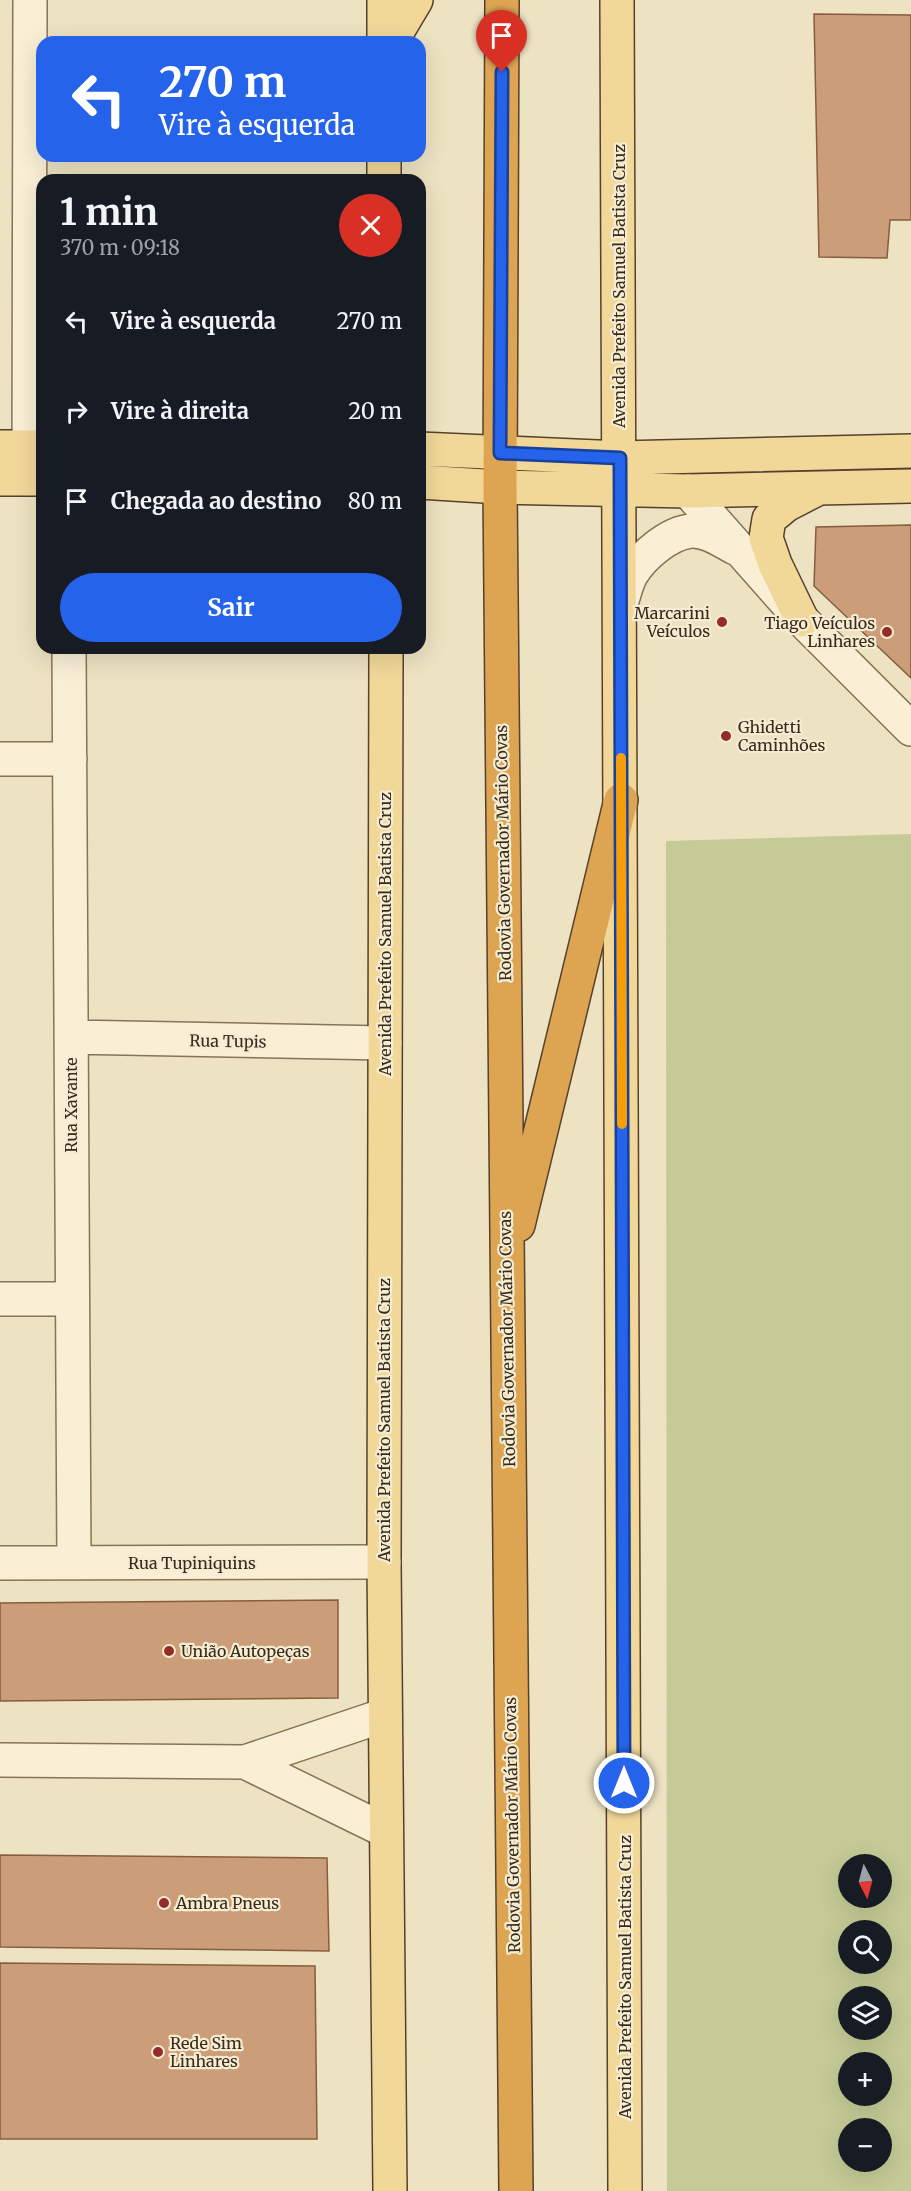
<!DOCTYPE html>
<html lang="pt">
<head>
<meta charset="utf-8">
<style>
	body { margin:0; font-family:Merriweather,serif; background:#20242c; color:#f1f3f6; height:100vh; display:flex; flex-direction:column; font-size:22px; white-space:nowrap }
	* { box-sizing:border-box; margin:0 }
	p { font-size:20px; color:#9ea1a6 }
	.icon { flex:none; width:33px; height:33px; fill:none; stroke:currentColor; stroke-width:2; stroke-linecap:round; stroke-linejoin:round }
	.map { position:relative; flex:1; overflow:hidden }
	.sheet { position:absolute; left:36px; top:174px; width:390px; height:480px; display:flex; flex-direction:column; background:#171b24; border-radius:18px; box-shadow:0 6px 24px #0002 }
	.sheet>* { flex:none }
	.hud { position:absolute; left:36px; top:36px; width:390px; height:126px; border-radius:18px; box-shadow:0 6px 24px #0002; background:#2563eb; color:#fff; overflow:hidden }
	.needle { width:39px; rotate:174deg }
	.fabs { position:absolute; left:838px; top:1854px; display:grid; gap:12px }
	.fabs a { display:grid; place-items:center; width:54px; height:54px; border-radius:50%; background:#171b24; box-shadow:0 6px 24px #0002; font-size:30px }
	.pin { position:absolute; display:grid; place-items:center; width:51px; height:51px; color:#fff; margin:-62px -26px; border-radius:50% 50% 50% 0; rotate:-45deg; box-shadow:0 0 6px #0007 }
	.pin .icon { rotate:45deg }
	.me { position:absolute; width:66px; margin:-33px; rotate:0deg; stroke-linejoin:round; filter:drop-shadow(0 0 4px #0008) }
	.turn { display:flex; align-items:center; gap:21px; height:126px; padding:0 24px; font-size:27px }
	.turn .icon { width:78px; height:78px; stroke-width:2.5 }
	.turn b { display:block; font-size:42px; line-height:51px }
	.round { display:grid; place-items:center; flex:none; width:63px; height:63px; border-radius:32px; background:#20242c }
	.headline { display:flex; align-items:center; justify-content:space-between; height:102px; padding:0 24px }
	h1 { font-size:36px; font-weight:700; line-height:45px }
	.button { display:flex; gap:12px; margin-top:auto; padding:12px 24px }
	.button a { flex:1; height:69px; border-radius:36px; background:#2563eb; color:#fff; font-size:24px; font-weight:700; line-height:69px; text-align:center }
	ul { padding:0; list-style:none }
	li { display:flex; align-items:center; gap:18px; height:90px; padding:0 24px }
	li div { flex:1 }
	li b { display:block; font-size:22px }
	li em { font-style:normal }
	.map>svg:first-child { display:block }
	.green { fill:#c4cb96; fill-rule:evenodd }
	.building { fill:#cb9d78; stroke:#865d3f; stroke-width:1.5 }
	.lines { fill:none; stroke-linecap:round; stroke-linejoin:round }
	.minor-casing { stroke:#877359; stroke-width:36 }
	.major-casing { stroke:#55412d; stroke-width:36 }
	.highway-casing { stroke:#55412d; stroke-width:36 }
	.minor { stroke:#f8efd5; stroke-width:33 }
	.major { stroke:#f1d899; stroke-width:33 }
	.highway { stroke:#dda452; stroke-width:33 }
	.route-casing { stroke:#184099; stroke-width:15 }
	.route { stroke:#2563eb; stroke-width:10 }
	.slow { stroke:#f59e0b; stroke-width:10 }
	.poi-dot { fill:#962c2a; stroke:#f5ecd1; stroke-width:2 }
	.labels { text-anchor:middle; stroke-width:4.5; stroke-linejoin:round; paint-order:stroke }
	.street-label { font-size:16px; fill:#372a1d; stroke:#f5ecd1 }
	.poi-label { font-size:16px; fill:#372a1d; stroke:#f5ecd1; text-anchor:start }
</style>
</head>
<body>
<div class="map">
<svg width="911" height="2191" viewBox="0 0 911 2191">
	<rect width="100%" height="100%" fill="#ede2c2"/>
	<!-- green -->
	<path class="green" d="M 911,834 L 911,2191 L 667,2191 L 666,841 ZM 849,1864 L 882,1864 L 882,1898 L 849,1898 ZM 849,1930 L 882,1930 L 882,1964 L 849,1964 ZM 849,1996 L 882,1996 L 882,2030 L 849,2030 ZM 849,2062 L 882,2062 L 882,2096 L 849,2096 ZM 849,2128 L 882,2128 L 882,2162 L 849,2162 Z"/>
	<!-- building -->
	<path class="building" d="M 814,14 L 911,15 L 911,220 L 890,220 L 887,258 L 819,257 Z
		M 911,525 L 911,678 L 814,586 L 816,527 Z
		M 338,1600 L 338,1698 L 0,1701 L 0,1603 Z
		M 0,1855 L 327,1858 L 329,1951 L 0,1947 Z
		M 0,1963 L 315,1966 L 317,2139 L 0,2139 Z"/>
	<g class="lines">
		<defs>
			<path id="minor" d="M 29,475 L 30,0
				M 688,491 L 802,620 L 911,729
				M 620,606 C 624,596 626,584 631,575 C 642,556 669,533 691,531 C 707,530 722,541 735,548
				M 69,648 L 74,1563
				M 0,759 L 70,759
				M 71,1037 L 385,1043
				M 0,1299 L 72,1299
				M 0,1563 L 384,1562
				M 0,1760 L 245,1762 L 385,1715
				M 245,1762 L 386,1831"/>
			<path id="major" d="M 384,0 L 384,42
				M 617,0 L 625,2191
				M 391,42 L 416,0
				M 384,156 L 384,180
				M 0,447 L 42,447
				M 420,449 L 620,458 L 911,451
				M 0,479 L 42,479
				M 420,482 L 500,487 L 688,491 L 911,486
				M 802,620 L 775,564 L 766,538 L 769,519 L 786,505 L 815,490
				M 386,648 L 384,1562 L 390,2191"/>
			<path id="highway" d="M 502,0 L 500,487 L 516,2191
				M 518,1225 L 621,800"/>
		</defs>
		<!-- minor casing -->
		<use href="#minor" class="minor-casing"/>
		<!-- major casing -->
		<use href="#major" class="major-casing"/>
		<!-- highway casing -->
		<use href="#highway" class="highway-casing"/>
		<!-- minor -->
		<use href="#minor" class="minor"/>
		<!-- major -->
		<use href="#major" class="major"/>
		<!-- highway -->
		<use href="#highway" class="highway"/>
	</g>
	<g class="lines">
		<defs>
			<path id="route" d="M 502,72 L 500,453 L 620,458 L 624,1783"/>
		</defs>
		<!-- route casing -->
		<use href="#route" class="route-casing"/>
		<!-- route -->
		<use href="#route" class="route"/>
		<!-- slow -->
		<path class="slow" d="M 621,758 L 622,1124"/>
	</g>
	<!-- markers -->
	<g class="poi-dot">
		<circle cx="722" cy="622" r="6"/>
		<circle cx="887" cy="632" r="6"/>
		<circle cx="726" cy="736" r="6"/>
		<circle cx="169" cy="1651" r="6"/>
		<circle cx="164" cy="1903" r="6"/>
		<circle cx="158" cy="2052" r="6"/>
	</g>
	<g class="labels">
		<!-- street labels -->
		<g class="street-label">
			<text transform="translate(619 286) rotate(-90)" y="6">Avenida Prefeito Samuel Batista Cruz</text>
			<text transform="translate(503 853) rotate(-91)" y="6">Rodovia Governador Mário Covas</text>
			<text transform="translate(385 934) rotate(-90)" y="6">Avenida Prefeito Samuel Batista Cruz</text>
			<text transform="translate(228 1041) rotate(1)" y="6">Rua Tupis</text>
			<text transform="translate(71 1105) rotate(-90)" y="6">Rua Xavante</text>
			<text transform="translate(507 1339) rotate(-91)" y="6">Rodovia Governador Mário Covas</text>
			<text transform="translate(384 1420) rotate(-90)" y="6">Avenida Prefeito Samuel Batista Cruz</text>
			<text x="192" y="1569">Rua Tupiniquins</text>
			<text transform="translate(512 1825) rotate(-91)" y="6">Rodovia Governador Mário Covas</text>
			<text transform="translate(625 1977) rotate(-90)" y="6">Avenida Prefeito Samuel Batista Cruz</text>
		</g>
		<!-- poi labels -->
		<g class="poi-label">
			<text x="710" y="619" text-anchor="end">Marcarini<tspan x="710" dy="18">Veículos</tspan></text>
			<text x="875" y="629" text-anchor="end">Tiago Veículos<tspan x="875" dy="18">Linhares</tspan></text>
			<text x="738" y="733">Ghidetti<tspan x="738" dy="18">Caminhões</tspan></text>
			<text x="181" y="1657">União Autopeças</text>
			<text x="176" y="1909">Ambra Pneus</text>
			<text x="170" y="2049">Rede Sim<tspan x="170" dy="18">Linhares</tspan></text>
		</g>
	</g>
</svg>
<div class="fabs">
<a><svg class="needle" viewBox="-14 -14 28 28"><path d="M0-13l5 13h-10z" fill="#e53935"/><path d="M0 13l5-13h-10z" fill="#9ea1a6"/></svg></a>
<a><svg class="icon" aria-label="search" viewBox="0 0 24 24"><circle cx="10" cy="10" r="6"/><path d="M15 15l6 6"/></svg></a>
<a><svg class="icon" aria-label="layers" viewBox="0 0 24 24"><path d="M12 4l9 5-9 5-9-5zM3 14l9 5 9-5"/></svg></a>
<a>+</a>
<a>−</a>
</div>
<div class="pin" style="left:502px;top:72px;background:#d93025"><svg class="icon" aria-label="arrive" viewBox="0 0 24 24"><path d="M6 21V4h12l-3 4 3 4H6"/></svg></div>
<svg class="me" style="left:624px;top:1783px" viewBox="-20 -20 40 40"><circle r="17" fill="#2563eb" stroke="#fff" stroke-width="3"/><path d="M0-11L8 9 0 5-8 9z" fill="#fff"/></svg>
<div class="hud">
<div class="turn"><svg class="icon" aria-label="left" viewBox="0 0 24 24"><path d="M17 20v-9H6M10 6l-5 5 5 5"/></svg><div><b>270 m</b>Vire à esquerda</div></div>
</div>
<section class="sheet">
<div class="headline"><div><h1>1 min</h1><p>370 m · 09:18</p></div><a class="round" style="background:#d93025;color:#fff"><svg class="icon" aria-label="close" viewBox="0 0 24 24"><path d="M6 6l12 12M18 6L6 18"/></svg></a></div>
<ul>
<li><svg class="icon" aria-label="left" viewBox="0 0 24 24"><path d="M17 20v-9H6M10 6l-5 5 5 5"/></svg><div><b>Vire à esquerda</b></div><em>270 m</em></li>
<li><svg class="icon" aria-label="right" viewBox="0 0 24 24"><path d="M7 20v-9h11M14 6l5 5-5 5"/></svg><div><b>Vire à direita</b></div><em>20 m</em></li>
<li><svg class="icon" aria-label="arrive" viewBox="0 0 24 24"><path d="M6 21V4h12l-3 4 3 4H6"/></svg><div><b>Chegada ao destino</b></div><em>80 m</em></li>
</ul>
<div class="button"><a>Sair</a></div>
</section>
</div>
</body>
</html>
